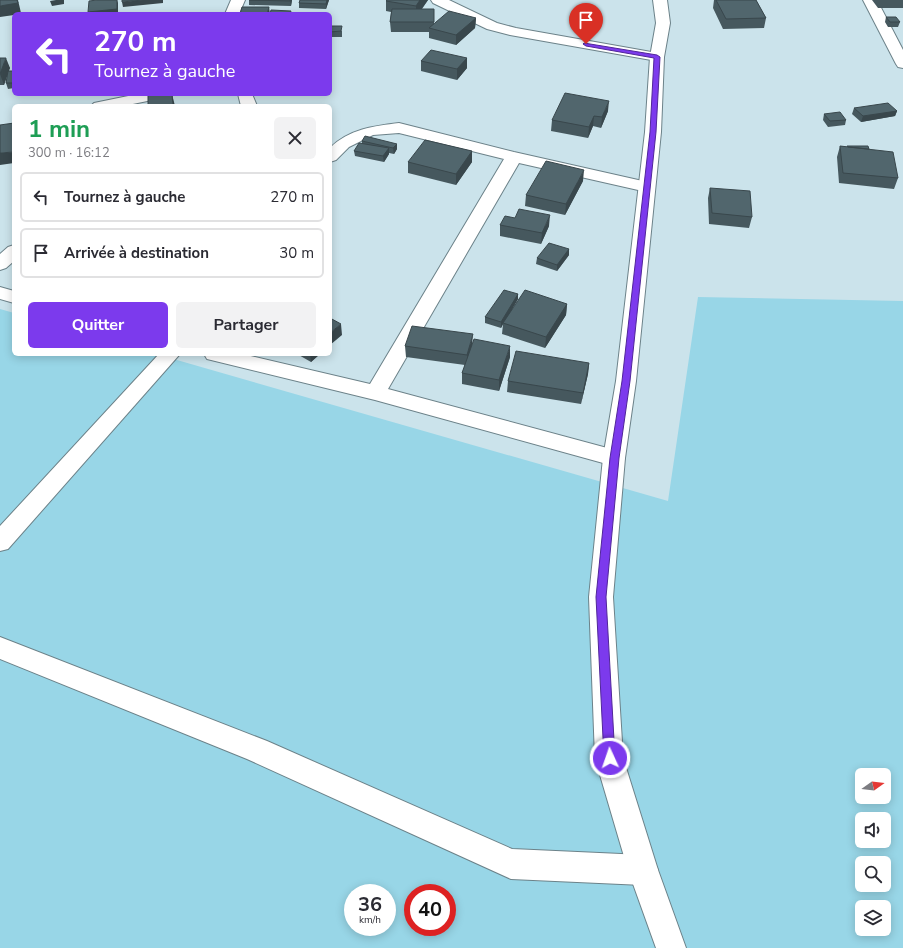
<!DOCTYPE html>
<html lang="fr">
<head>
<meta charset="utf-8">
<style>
	body { margin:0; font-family:"Nunito Sans",sans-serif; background:#f2f2f3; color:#2b2b33; height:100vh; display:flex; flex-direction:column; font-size:15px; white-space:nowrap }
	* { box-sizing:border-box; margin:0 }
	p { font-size:13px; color:#7c7c81 }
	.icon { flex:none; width:22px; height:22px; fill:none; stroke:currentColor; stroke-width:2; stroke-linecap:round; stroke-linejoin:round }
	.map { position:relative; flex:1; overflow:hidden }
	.panel { position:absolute; left:12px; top:104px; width:320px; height:252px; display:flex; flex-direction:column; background:#fff; border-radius:6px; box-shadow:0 2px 10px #0003 }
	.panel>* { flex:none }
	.hud { position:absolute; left:12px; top:12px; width:320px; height:84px; border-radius:6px; box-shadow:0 2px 10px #0003; background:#7c3aed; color:#fff; overflow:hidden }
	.needle { width:26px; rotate:76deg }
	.controls { position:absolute; left:855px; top:768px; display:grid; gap:8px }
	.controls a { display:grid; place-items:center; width:36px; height:36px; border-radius:6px; background:#fff; box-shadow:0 2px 10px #0003; font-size:20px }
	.speed { position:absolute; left:344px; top:884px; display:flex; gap:8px; font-size:20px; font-weight:700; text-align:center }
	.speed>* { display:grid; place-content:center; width:52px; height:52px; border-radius:50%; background:#fff; box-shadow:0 2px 10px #0003; line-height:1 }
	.speed small { font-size:10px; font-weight:400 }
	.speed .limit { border:6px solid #d22; background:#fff; color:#111 }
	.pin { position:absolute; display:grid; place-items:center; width:34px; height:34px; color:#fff; margin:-41px -17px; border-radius:50% 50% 50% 0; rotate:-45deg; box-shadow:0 0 4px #0007 }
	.pin .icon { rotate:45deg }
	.me { position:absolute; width:44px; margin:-22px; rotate:357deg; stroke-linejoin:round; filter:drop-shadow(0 0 3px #0008) }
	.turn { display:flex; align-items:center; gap:14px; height:84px; padding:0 16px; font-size:18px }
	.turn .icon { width:52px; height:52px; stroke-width:2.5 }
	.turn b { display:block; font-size:28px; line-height:34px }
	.round { display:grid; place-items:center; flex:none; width:42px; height:42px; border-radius:6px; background:#f2f2f3 }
	.summary { display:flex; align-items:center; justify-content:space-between; height:68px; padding:0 16px }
	h1 { font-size:24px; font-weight:700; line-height:30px; color:#1e9e55 }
	.cta { display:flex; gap:8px; margin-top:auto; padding:8px 16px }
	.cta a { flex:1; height:46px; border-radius:6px; background:#7c3aed; color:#fff; font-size:16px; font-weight:700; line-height:46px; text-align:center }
	.cta a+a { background:#f2f2f3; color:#2b2b33 }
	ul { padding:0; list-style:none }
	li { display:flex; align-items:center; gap:12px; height:50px; margin:0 8px 6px; padding:0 8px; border:2px solid #e1e1e2; border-radius:6px }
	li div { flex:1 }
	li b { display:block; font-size:15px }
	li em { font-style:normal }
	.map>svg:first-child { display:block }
	.green { fill:#98d6e7; fill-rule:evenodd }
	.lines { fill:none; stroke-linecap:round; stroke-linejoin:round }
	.street-casing { stroke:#6c8289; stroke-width:2 }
	.secondary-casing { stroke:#6c8289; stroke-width:2 }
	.street { fill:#fff; fill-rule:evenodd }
	.secondary { fill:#fff; fill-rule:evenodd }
	.wall { fill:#46585e }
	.shaded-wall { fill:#39474c }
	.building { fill:#51666d; stroke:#39474c }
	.route { fill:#7c3aed; stroke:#51269a }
</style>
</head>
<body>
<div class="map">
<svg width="903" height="948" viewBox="0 0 903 948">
	<rect width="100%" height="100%" fill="#cbe3eb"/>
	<!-- green -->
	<path class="green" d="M 698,297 L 903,301 L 903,948 L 0,948 L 0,309 L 14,313 L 14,354 L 156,354 L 668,501 ZM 862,775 L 884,775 L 884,797 L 862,797 ZM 862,819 L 884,819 L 884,841 L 862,841 ZM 862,863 L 884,863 L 884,885 L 862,885 ZM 353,893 L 387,893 L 387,927 L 353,927 ZM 413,893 L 447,893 L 447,927 L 413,927 ZM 862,907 L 884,907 L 884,929 L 862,929 Z"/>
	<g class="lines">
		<defs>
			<path id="street" d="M 231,0 L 245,0 L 239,14 L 225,14 Z
				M 431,0 L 449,0 L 497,23 L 516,28 L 657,53 L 662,54 L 664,57 L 662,60 L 657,61 L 510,35 L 487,29 L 433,3 Z
				M 863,0 L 877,0 L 903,50 L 903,68 L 898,67 L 896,64 Z
				M 138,94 L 169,94 L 167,97 L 123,106 L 91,106 L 94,103 Z
				M 238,94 L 252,94 L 257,106 L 241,106 Z
				M 399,123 L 514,152 L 647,182 L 653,183 L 655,187 L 653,191 L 647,192 L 519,163 L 388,389 L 622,452 L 625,458 L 622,464 L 614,466 L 375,400 L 207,359 L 204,354 L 242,354 L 370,384 L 504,159 L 399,133 L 373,135 L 349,147 L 336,160 L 330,162 L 330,148 C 349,129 374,126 399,123 Z
				M 14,245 L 14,261 L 6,268 L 0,270 L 0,254 L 8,247 Z
				M 0,287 L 14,291 L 14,303 L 0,299 Z
				M 159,354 L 180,354 L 8,549 L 0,551 L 0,526 Z
				M 0,637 L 267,741 L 512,849 L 643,855 L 653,860 L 658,870 L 653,880 L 643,885 L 511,879 L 247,759 L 0,659 Z"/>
			<path id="secondary" d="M 653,0 L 667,0 L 670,23 L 664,57 L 661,132 L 636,381 L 625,458 L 613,597 L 623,758 L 658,870 L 686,948 L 656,948 L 628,870 L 595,758 L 589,597 L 603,458 L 616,381 L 645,132 L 650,57 L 656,23 Z"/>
		</defs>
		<!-- street casing -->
		<use href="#street" class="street-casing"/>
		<!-- secondary casing -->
		<use href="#secondary" class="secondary-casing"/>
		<!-- street -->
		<use href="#street" class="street"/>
		<!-- secondary -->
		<use href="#secondary" class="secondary"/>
	</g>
	<!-- wall -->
	<path class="wall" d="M 249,0 L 292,0 L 291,6 L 249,5 Z
		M 300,0 L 329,0 L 326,9 L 299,8 L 299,3 Z
		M 387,0 L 428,0 L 422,9 L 434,9 L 434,24 L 476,18 L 475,28 L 456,45 L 429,38 L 429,32 L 391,32 L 390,22 L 391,12 L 386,11 L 386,1 Z
		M 714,0 L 756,0 L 766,18 L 764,28 L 723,29 L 713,8 Z
		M 872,0 L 903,0 L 903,8 L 878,8 Z
		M 886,17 L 900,22 L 898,27 L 888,27 L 885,22 Z
		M 330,26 L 342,31 L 342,37 L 330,37 Z
		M 0,58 L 10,68 L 8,71 L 14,71 L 14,88 L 8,89 L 6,83 L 8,72 L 4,85 L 0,85 Z
		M 467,58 L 467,68 L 457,80 L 421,71 L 421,61 Z
		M 854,108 L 897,111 L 895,116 L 861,122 L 852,114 Z
		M 608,111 L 601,128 L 593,126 L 588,138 L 551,131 L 552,120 Z
		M 824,114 L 846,120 L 845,125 L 828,127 L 823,120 Z
		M 362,141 L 397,144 L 397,149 L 394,154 L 389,153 L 389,154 L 384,162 L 355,156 L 354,151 L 362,144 Z
		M 840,146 L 847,147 L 847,146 L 869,149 L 898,178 L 894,189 L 839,183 L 837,157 Z
		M 472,151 L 472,162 L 456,185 L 408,173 L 408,162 Z
		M 583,181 L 565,215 L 525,206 L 526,195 Z
		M 710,188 L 752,217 L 749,228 L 709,224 L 708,198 Z
		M 500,225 L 549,226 L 541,244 L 500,236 Z
		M 569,249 L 569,255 L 557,271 L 536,264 L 537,258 Z
		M 518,294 L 518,299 L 512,309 L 567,304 L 566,315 L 545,348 L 502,334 L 503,324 L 501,328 L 485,323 L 485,317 Z
		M 472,345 L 510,357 L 499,391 L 462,384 L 462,373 L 465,365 L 406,357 L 405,346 Z
		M 297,354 L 320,354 L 311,362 Z
		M 589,363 L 588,374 L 581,404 L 507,392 L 508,381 Z"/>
	<!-- shaded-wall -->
	<path class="shaded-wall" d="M 17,0 L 18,0 L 21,13 L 14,14 L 14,15 L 0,17 L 0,6 Z
		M 56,0 L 64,0 L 64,4 L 52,6 L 50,1 Z
		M 117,0 L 118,3 L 118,14 L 89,14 L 88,12 Z
		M 143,0 L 163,0 L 163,3 L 123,7 L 122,2 Z
		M 290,0 L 292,0 L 291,6 Z
		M 327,0 L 329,0 L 326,9 L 326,4 Z
		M 420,0 L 428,0 L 416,16 L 416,6 Z
		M 269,7 L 270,14 L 267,14 Z
		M 476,18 L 475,28 L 456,45 L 456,35 Z
		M 6,58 L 10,68 L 4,85 L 0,74 Z
		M 467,58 L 467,68 L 457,80 L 457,69 Z
		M 172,94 L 175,106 L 173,106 Z
		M 609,101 L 608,111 L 601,128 L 602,117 Z
		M 897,111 L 895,116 L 861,122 L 863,116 Z
		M 594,116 L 593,126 L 588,138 L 589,127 Z
		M 397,144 L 397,149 L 394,154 L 393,148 Z
		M 389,148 L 389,154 L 384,162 L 383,156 Z
		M 472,151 L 472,162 L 456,185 L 456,174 Z
		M 14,152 L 14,163 L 0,165 L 0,153 Z
		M 584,170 L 583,181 L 565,215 L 566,204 Z
		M 550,215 L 549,226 L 541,244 L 542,233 Z
		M 569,249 L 569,255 L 557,271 L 557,265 Z
		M 518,294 L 518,299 L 504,323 L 503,323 L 503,324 L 501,328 L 501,322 Z
		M 567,304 L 566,315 L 545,348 L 546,337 Z
		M 341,324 L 342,335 L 330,345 L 330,333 Z
		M 473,334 L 472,345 L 467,366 L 467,355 Z
		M 510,346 L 510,357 L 499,391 L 499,380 Z
		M 310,354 L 320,354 L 311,362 Z
		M 589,363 L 588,374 L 581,404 L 583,393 Z"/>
	<!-- building -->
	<path class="building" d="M 0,0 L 17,0 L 18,3 L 0,6 Z
		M 97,0 L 117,0 L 117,9 L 88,12 L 89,1 Z
		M 122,0 L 143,0 L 122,2 Z
		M 249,0 L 290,0 L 290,1 Z
		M 300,0 L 327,0 L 326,4 L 299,3 Z
		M 387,0 L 420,0 L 416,6 L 386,1 Z
		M 716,0 L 756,0 L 766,18 L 726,19 Z
		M 242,7 L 269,7 L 267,14 L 240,14 Z
		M 392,9 L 434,9 L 434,22 L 390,22 Z
		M 271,10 L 291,11 L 290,14 L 270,14 Z
		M 449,11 L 476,18 L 456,35 L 429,28 Z
		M 886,17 L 896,17 L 900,22 L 890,22 Z
		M 330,26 L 342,26 L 341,31 L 330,32 Z
		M 431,50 L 467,58 L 457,69 L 421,61 Z
		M 0,58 L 6,58 L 0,74 Z
		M 8,71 L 14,71 L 14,83 L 6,83 Z
		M 565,93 L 609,101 L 602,117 L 594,116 L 589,127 L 552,120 Z
		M 148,94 L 172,94 L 173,106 L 148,106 Z
		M 888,103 L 897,111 L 863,116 L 854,108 Z
		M 840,112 L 846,120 L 830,121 L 824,114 Z
		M 14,123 L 14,152 L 0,153 L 0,125 Z
		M 365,136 L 397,144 L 393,148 L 362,141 Z
		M 425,140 L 472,151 L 456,174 L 408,162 Z
		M 359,143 L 389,148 L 383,156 L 354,151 Z
		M 840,146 L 893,152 L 898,178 L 843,173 Z
		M 847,146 L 868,146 L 869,149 L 848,147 Z
		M 546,161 L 584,170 L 566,204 L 526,195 Z
		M 710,188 L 750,191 L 752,217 L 712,213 Z
		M 519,209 L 550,215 L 542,233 L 500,225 L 505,216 L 515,218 Z
		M 549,243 L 569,249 L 557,265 L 537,258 Z
		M 504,290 L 518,294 L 501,322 L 485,317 Z
		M 525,290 L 567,304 L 546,337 L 503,323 Z
		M 330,318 L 341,324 L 330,333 Z
		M 412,326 L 473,334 L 467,355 L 405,346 Z
		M 474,339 L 510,346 L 499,380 L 462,373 Z
		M 516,351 L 589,363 L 583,393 L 508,381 Z"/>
	<!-- route -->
	<path class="route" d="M 584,43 L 657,55 L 660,57 L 656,132 L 630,381 L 619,458 L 606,597 L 615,758 L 613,761 L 610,763 L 606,761 L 604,758 L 596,597 L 610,458 L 622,381 L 650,132 L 654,58 L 586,46 L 583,44 Z"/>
</svg>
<div class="controls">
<a><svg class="needle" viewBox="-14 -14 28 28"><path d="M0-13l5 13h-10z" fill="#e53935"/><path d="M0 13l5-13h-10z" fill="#7c7c81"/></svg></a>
<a><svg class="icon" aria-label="sound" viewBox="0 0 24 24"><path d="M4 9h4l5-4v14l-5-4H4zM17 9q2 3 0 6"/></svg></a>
<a><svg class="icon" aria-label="search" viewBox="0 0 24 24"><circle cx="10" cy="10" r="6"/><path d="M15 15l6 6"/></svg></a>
<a><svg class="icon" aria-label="layers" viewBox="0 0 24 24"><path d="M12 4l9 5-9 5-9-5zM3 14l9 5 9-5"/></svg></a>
</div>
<div class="speed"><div>36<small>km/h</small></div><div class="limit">40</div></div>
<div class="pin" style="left:586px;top:44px;background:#d93025"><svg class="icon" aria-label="arrive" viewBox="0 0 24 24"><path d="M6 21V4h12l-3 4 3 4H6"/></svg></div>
<svg class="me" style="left:610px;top:758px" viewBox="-20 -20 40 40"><circle r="17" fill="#7c3aed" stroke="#fff" stroke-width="3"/><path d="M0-11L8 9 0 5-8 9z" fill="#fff"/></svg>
<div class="hud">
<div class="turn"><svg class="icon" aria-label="left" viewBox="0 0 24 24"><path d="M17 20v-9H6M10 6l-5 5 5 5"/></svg><div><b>270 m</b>Tournez à gauche</div></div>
</div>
<section class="panel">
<div class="summary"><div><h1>1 min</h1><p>300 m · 16:12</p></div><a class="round"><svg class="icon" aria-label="close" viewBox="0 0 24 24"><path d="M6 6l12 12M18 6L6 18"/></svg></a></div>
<ul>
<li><svg class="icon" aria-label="left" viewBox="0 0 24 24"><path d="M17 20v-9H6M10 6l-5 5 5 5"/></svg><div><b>Tournez à gauche</b></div><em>270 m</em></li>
<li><svg class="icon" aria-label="arrive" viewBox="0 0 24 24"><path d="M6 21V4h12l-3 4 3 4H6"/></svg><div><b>Arrivée à destination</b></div><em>30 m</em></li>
</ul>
<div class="cta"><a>Quitter</a><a>Partager</a></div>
</section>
</div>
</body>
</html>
